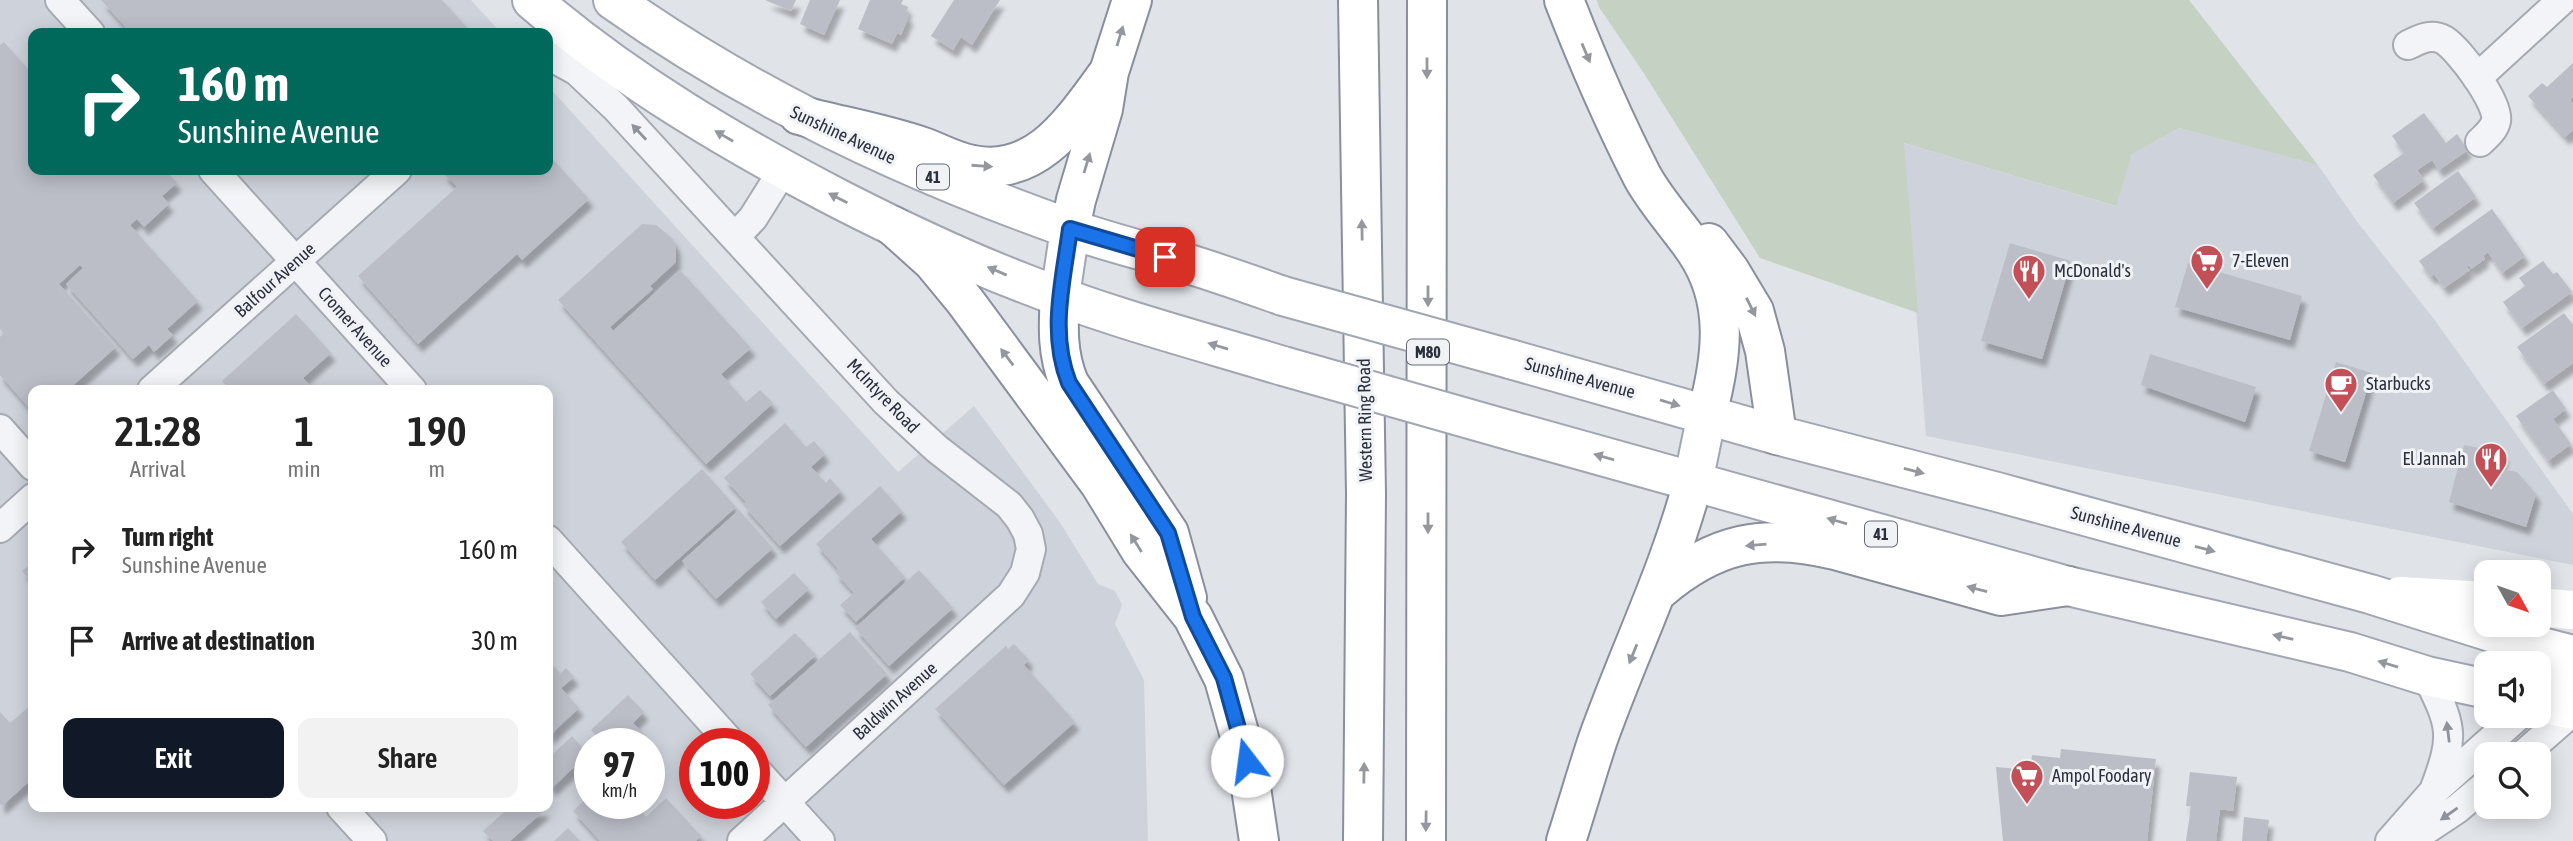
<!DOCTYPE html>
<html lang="en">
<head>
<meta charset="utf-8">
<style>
	body { margin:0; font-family:"Asap Condensed",sans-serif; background:#f2f2f2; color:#222; height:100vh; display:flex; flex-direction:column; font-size:26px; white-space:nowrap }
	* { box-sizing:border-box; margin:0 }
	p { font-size:23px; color:#767676 }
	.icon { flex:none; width:38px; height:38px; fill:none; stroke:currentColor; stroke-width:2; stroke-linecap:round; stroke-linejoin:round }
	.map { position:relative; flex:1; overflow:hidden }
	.drawer { position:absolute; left:28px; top:385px; width:525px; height:427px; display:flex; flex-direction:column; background:#fff; border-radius:14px; box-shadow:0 4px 18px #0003 }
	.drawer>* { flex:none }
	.hud { position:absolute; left:28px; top:28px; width:525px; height:147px; border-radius:14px; box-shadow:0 4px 18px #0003; background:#00695c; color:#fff; overflow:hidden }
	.needle { width:46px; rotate:130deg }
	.tools { position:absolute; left:2474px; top:560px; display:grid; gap:14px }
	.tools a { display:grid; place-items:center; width:77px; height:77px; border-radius:14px; background:#fff; box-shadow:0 4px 18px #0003; font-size:35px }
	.speed { position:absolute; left:574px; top:728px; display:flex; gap:14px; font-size:35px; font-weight:700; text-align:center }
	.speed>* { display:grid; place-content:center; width:91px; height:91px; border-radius:50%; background:#fff; box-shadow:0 4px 18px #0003; line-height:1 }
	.speed small { font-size:18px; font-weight:400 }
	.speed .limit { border:10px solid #d22; background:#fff; color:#111 }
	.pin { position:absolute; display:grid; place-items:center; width:60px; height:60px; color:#fff; margin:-30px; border-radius:14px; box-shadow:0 4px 10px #0006 }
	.me { position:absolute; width:77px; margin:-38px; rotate:345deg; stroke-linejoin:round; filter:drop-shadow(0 0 5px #0008) }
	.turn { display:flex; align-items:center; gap:24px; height:147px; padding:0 35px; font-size:32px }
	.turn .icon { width:91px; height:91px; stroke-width:2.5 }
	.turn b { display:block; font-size:49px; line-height:60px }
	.eta { display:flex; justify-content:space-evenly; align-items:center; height:119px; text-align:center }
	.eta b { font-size:42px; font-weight:600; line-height:49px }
	.button { display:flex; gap:14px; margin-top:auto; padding:14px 35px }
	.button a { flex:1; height:80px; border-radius:14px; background:#111827; color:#fff; font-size:28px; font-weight:600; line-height:80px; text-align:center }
	.button a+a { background:#f2f2f2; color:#222 }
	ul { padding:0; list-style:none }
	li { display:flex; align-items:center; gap:21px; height:91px; padding:0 35px }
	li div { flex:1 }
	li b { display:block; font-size:26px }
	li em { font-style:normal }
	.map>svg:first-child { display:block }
	.built { fill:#ced2da; fill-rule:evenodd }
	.green { fill:#c5d1c2 }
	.building { fill:#bbbec7; filter:url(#shadow) }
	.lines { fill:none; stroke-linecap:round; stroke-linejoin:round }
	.minor-casing { stroke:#a6aab2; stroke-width:32 }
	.primary-casing { stroke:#a1a6b3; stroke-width:42 }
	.motorway-casing { stroke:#898f9d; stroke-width:42 }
	.minor { stroke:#f3f4f7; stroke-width:28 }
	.secondary { stroke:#fff; stroke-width:38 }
	.primary { stroke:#fff; stroke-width:38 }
	.motorway { stroke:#fff; stroke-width:38 }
	.primary-bridge-casing { stroke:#a1a6b3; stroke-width:42; stroke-linecap:butt }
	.primary-bridge { stroke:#fff; stroke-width:38 }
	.oneway { fill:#94989e }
	.oneway2 { fill:#8e929a }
	.route-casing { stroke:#114b97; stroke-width:18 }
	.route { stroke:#1a73e8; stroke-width:12 }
	.labels { text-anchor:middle; stroke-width:6; stroke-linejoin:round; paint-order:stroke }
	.shield { fill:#f0f2f6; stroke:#656a75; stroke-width:2 }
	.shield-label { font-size:16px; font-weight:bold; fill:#2a303e }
	.street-label { font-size:18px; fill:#2a303e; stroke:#f0f2f6 }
	.poi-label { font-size:18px; fill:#2a303e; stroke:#f0f2f6; text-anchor:start }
</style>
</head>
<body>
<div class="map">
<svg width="2573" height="841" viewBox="0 0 2573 841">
	<defs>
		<filter id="shadow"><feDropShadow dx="4.5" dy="8" stdDeviation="2" flood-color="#0004"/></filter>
	</defs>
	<rect width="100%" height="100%" fill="#e0e3e8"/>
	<!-- built -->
	<path class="built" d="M 0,0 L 471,0 L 501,33 L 33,33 L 33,170 L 548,170 L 548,86 L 898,472 L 974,406 L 1059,521 L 1098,584 L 1115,591 L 1122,605 L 1115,624 L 1144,680 L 1148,841 L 0,841 ZM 33,390 L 548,390 L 548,807 L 33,807 ZM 590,744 L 649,744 L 649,803 L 590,803 ZM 695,744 L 754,744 L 754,803 L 695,803 Z
		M 2179,128 L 2318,165 L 2358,223 L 2437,323 L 2573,514 L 2573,565 L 1926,436 L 1903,143 L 2115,206 L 2132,154 Z"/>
	<!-- green -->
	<path class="green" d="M 1597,0 L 2189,0 L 2318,165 L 2179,128 L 2132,154 L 2116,206 L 1904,143 L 1918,313 L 1760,258 L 1645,75 L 1599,7 Z"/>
	<!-- building -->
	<path class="building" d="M 101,0 L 442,0 L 472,33 L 131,33 Z
		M 765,0 L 796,0 L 791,11 Z
		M 810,0 L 840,0 L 824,35 L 800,24 Z
		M 870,0 L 903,0 L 901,4 L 908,7 L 905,14 L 909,16 L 901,35 L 897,33 L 892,44 L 858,29 Z
		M 954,0 L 1000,0 L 972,45 L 961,37 L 953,50 L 931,36 Z
		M 4,42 L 33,75 L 33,170 L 165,170 L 177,183 L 162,196 L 169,204 L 144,227 L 137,219 L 130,225 L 198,301 L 167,329 L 173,335 L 154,352 L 149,345 L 133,359 L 66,284 L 83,268 L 80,265 L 59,284 L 116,347 L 68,390 L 33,390 L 33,412 L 0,375 L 0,337 L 4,333 L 0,329 L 0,45 Z
		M 2573,63 L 2573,97 L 2570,100 L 2573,104 L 2573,130 L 2565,137 L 2528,96 L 2542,83 L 2547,87 Z
		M 2424,113 L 2446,143 L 2457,134 L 2468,150 L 2439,170 L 2432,160 L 2417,170 L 2424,180 L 2393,203 L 2373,175 L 2404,153 L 2392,136 Z
		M 548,154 L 589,199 L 522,260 L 517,254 L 418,344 L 358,276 L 457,187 L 443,173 L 447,170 L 548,170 Z
		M 2458,171 L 2476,197 L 2433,228 L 2414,203 Z
		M 2492,209 L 2525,256 L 2502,273 L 2488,252 L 2483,256 L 2485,259 L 2471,269 L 2469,265 L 2467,267 L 2470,270 L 2444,288 L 2434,274 L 2431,277 L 2419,261 Z
		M 642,224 L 656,225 L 672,238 L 676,246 L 676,262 L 650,286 L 653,289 L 610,327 L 613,331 L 680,270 L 751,348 L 721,374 L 746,402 L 760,390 L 773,403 L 706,464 L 558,300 Z
		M 2010,243 L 2071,261 L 2042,359 L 1981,341 Z
		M 2543,261 L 2553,274 L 2557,272 L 2572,292 L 2522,328 L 2503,302 L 2525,286 L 2519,278 Z
		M 2188,263 L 2302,296 L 2290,340 L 2175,307 Z
		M 2564,313 L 2573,325 L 2573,363 L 2544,384 L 2517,347 Z
		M 296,314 L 331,353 L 303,378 L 315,390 L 230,390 L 222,381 Z
		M 2150,354 L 2256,387 L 2245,422 L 2141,385 Z
		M 2336,362 L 2372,373 L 2345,462 L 2309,451 Z
		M 2553,390 L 2566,409 L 2553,419 L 2571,444 L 2548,461 L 2516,416 Z
		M 785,423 L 806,447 L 814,441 L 825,454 L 811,467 L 826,483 L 830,478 L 841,491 L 780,546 L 743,505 L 746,502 L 724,478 Z
		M 2464,445 L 2504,453 L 2499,469 L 2517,472 L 2536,494 L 2526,527 L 2449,502 Z
		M 702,469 L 736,507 L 655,580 L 621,542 Z
		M 880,486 L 902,511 L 871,539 L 905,577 L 856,622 L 840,605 L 854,593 L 835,572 L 838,569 L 816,544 Z
		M 739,510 L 773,548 L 716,599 L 682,561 Z
		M 33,562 L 33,584 L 22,571 Z
		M 919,570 L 953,608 L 889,666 L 855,628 Z
		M 794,573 L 809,589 L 776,619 L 761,602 Z
		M 850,632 L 887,674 L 806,747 L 768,705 Z
		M 795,633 L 816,655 L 770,696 L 750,674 Z
		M 1014,644 L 1029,660 L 1024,665 L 1075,722 L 1004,785 L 935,709 L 1006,646 L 1008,649 Z
		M 548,660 L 560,673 L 554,680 L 566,668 L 574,677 L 561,688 L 579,708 L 548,737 Z
		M 628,695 L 644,712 L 633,723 L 644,734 L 634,744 L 604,744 L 591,730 Z
		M 31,705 L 33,707 L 33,778 L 2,806 L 0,804 L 0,712 L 10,723 Z
		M 572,736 L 588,754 L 552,788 L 548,783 L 548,759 Z
		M 2061,749 L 2156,759 L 2147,841 L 2003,841 L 1996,767 L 2030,770 L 2032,755 L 2060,758 Z
		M 2190,772 L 2237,777 L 2233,811 L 2220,809 L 2216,841 L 2186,841 L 2191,806 L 2186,806 Z
		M 590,795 L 590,803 L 634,803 L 646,817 L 666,798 L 701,836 L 696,841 L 600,841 L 573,811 Z
		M 510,807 L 546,809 L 510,841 L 493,841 L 483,831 Z
		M 2244,817 L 2269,820 L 2266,841 L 2242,841 Z
		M 568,828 L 580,841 L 554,841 Z"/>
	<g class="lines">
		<defs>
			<path id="minor" d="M 60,0 L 90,33
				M 2408,45 C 2420,39 2431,33 2444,40 C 2459,49 2500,104 2496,121 C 2494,130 2486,136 2480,142
				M 548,55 L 577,71 L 616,108 L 886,402 L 937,449 L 1009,505 L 1020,519 L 1028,534 L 1031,549 L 1025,573 L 1011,595 L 742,841
				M 2477,78 L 2562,0
				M 213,170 L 412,390
				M 736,236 L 753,218 L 783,170
				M 152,390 L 397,170
				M 0,429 L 33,466
				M 0,528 L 33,498
				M 548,540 L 732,744
				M 2427,676 C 2452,726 2455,735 2435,788
				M 2524,754 L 2573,711
				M 754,768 L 820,841
				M 341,807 L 372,841
				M 2390,841 L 2434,791 L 2518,716
				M 2409,841 L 2457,809 L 2487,784"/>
			<path id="primary" d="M 532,0 C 626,81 733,144 843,201 C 902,231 963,260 1026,284 C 1109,317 1197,340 1283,366
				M 613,0 C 753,99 909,172 1071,229 C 1107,242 1145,251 1182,262 C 1216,272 1249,284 1283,296
				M 1060,296 L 1070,229
				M 1510,359 L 1777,435 L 1997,492 L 2370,594 L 2526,643 L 2573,655
				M 1512,431 L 2068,586 L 2350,652 L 2427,676 L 2487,689
				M 1693,482 L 1707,414
				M 2539,696 L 2573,665
				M 2539,703 L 2573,710"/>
			<path id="motorway" d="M 1358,0 L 1366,494 L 1363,841
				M 1564,0 C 1587,59 1613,119 1642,176 C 1656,202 1678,225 1695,250 C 1730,301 1722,358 1707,414
				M 799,115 C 840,126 883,133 923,147 C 940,153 955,162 973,165 C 1039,178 1075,117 1109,72
				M 893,226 L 932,261 L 965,301 L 1100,484 L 1141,551 L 1193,617 L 1224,679 L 1247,761 L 1259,841
				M 1070,229 L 1076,200 L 1103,109 L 1109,72 L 1132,0
				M 1709,243 L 1730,271 L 1754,311 L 1765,351 L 1777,435
				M 1060,296 C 1058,327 1057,354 1069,383 L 1169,533 L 1187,598
				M 1658,591 C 1715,542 1763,533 1835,550 L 2001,596 L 2068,586
				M 1426,841 L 1427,0
				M 1566,841 C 1577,807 1587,772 1598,739 C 1629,652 1669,572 1693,482"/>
		</defs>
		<!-- minor casing -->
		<use href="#minor" class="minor-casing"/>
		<!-- primary casing -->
		<use href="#primary" class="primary-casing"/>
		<!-- motorway casing -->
		<use href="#motorway" class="motorway-casing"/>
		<!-- minor -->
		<use href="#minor" class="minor"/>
		<!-- secondary -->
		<path class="secondary" d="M 2400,596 L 2487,601
			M 2539,607 L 2573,610"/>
		<!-- primary -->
		<use href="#primary" class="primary"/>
		<!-- motorway -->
		<use href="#motorway" class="motorway"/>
		<defs>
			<path id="primary-bridge" d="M 1283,296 L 1510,359
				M 1283,366 L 1512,431"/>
		</defs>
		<!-- primary-bridge casing -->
		<use href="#primary-bridge" class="primary-bridge-casing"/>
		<!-- primary-bridge -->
		<use href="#primary-bridge" class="primary-bridge"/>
	</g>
	<!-- one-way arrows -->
	<defs><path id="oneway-solid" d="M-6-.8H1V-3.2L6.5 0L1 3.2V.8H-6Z" transform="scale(1.75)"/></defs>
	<g class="oneway">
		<use href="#oneway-solid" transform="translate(1120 36) rotate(-73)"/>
		<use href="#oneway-solid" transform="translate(1586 53) rotate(67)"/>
		<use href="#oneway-solid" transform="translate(1427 68) rotate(90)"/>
		<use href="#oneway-solid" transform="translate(724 136) rotate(-150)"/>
		<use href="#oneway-solid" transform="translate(1087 163) rotate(-73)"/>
		<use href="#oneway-solid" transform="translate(982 166) rotate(4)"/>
		<use href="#oneway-solid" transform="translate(838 198) rotate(-153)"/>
		<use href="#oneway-solid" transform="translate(1362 230) rotate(-91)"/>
		<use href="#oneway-solid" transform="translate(997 271) rotate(-157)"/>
		<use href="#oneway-solid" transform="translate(1428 296) rotate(90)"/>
		<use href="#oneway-solid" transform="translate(1751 307) rotate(64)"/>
		<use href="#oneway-solid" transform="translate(1218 346) rotate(-163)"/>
		<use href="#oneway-solid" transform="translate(1007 357) rotate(-127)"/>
		<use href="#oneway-solid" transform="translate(1670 403) rotate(17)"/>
		<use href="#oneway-solid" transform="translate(1604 457) rotate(-164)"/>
		<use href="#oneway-solid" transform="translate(1914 471) rotate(14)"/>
		<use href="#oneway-solid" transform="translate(1837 521) rotate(-164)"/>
		<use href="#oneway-solid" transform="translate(1428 523) rotate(90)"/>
		<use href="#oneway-solid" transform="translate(1136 543) rotate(-122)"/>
		<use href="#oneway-solid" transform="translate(1756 545) rotate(175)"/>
		<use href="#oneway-solid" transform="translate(2205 549) rotate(15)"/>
		<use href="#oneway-solid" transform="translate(1977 589) rotate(-165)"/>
		<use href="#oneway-solid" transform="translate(2283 637) rotate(-167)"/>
		<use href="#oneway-solid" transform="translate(1633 654) rotate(112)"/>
		<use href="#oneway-solid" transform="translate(2388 664) rotate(-163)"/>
		<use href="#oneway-solid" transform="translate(1364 773) rotate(-89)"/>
		<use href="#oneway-solid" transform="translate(1426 821) rotate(91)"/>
	</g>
	<g class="oneway2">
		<use href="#oneway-solid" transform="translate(639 132) rotate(-133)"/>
		<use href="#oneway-solid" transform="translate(2448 732) rotate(-97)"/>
		<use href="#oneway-solid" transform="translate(2449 814) rotate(145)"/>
	</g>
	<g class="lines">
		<defs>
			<path id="route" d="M 1165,257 L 1070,229 C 1063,281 1049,333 1069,383 L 1168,533 L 1193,617 L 1224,678 L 1247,761"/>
		</defs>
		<!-- route casing -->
		<use href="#route" class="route-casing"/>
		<!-- route -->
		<use href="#route" class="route"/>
	</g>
	<!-- icons -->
	<defs>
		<symbol id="supermarket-pin" viewBox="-11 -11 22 30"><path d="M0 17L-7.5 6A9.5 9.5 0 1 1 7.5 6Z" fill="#c35057" stroke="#f0f2f6"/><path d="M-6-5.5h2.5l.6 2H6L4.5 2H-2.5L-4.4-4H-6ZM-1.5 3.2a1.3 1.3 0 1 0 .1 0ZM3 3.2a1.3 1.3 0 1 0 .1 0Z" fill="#fff"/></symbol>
		<symbol id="restaurant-pin" viewBox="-11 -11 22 30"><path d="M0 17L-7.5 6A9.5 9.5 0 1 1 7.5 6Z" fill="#c35057" stroke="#f0f2f6"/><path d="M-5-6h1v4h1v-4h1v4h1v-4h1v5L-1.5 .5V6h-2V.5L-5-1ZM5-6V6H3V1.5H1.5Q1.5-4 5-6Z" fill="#fff"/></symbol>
		<symbol id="cafe-pin" viewBox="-11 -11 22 30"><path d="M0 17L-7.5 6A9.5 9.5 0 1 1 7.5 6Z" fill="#c35057" stroke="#f0f2f6"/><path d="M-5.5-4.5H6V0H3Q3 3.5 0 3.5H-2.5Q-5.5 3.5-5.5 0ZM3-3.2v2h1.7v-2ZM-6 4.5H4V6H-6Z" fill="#fff"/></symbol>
	</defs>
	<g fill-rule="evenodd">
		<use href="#supermarket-pin" x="2188" y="242" width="38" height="52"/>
		<use href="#restaurant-pin" x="2010" y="252" width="38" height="52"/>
		<use href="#cafe-pin" x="2322" y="365" width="38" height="52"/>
		<use href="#restaurant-pin" x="2472" y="440" width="38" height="52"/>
		<use href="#supermarket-pin" x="2008" y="757" width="38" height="52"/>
	</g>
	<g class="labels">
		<!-- shield labels -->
		<g class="shield">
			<rect x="917" y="164.5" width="32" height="25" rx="5"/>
			<rect x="1407" y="339.5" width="42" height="25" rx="5"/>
			<rect x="1865" y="521.5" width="32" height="25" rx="5"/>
		</g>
		<g class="shield-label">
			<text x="933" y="183">41</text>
			<text x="1428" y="358">M80</text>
			<text x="1881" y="540">41</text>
		</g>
		<!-- street labels -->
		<g class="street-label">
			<text transform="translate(843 135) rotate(25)" y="6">Sunshine Avenue</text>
			<text transform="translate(275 280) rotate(-42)" y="6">Balfour Avenue</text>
			<text transform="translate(355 327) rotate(48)" y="6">Cromer Avenue</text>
			<text transform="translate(1580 378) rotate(15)" y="6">Sunshine Avenue</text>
			<text transform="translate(883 396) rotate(46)" y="6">McIntyre Road</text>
			<text transform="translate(1365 420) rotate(-91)" y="6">Western Ring Road</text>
			<text transform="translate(2126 527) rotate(15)" y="6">Sunshine Avenue</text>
			<text transform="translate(895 701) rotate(-42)" y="6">Baldwin Avenue</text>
		</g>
		<!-- poi labels -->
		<g class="poi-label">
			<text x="2232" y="267">7-Eleven</text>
			<text x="2054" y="277">McDonald's</text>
			<text x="2366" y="390">Starbucks</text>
			<text x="2466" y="465" text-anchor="end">El Jannah</text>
			<text x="2052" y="782">Ampol Foodary</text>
		</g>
	</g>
</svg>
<div class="tools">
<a><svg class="needle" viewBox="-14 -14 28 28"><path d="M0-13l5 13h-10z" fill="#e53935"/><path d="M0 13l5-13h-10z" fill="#767676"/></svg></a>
<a><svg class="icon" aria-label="sound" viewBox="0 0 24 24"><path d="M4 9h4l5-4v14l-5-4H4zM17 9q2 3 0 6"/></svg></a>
<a><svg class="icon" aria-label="search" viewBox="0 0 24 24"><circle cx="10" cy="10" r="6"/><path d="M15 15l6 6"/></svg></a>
</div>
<div class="speed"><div>97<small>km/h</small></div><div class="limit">100</div></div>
<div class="pin" style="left:1165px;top:257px;background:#d93025"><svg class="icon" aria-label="arrive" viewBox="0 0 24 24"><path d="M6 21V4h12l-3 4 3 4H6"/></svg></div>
<svg class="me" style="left:1247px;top:761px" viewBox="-20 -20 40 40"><circle r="19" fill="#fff"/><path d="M0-13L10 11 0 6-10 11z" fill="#1a73e8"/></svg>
<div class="hud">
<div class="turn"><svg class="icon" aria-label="right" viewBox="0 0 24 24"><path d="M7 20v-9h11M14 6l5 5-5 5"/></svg><div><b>160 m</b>Sunshine Avenue</div></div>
</div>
<section class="drawer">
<div class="eta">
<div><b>21:28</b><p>Arrival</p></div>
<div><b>1</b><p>min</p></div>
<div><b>190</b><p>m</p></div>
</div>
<ul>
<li><svg class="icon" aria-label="right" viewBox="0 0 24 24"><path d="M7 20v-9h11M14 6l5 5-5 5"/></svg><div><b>Turn right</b><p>Sunshine Avenue</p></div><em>160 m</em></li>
<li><svg class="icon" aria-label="arrive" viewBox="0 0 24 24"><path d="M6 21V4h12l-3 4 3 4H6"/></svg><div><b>Arrive at destination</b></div><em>30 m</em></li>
</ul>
<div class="button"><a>Exit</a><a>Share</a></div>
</section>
</div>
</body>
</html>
